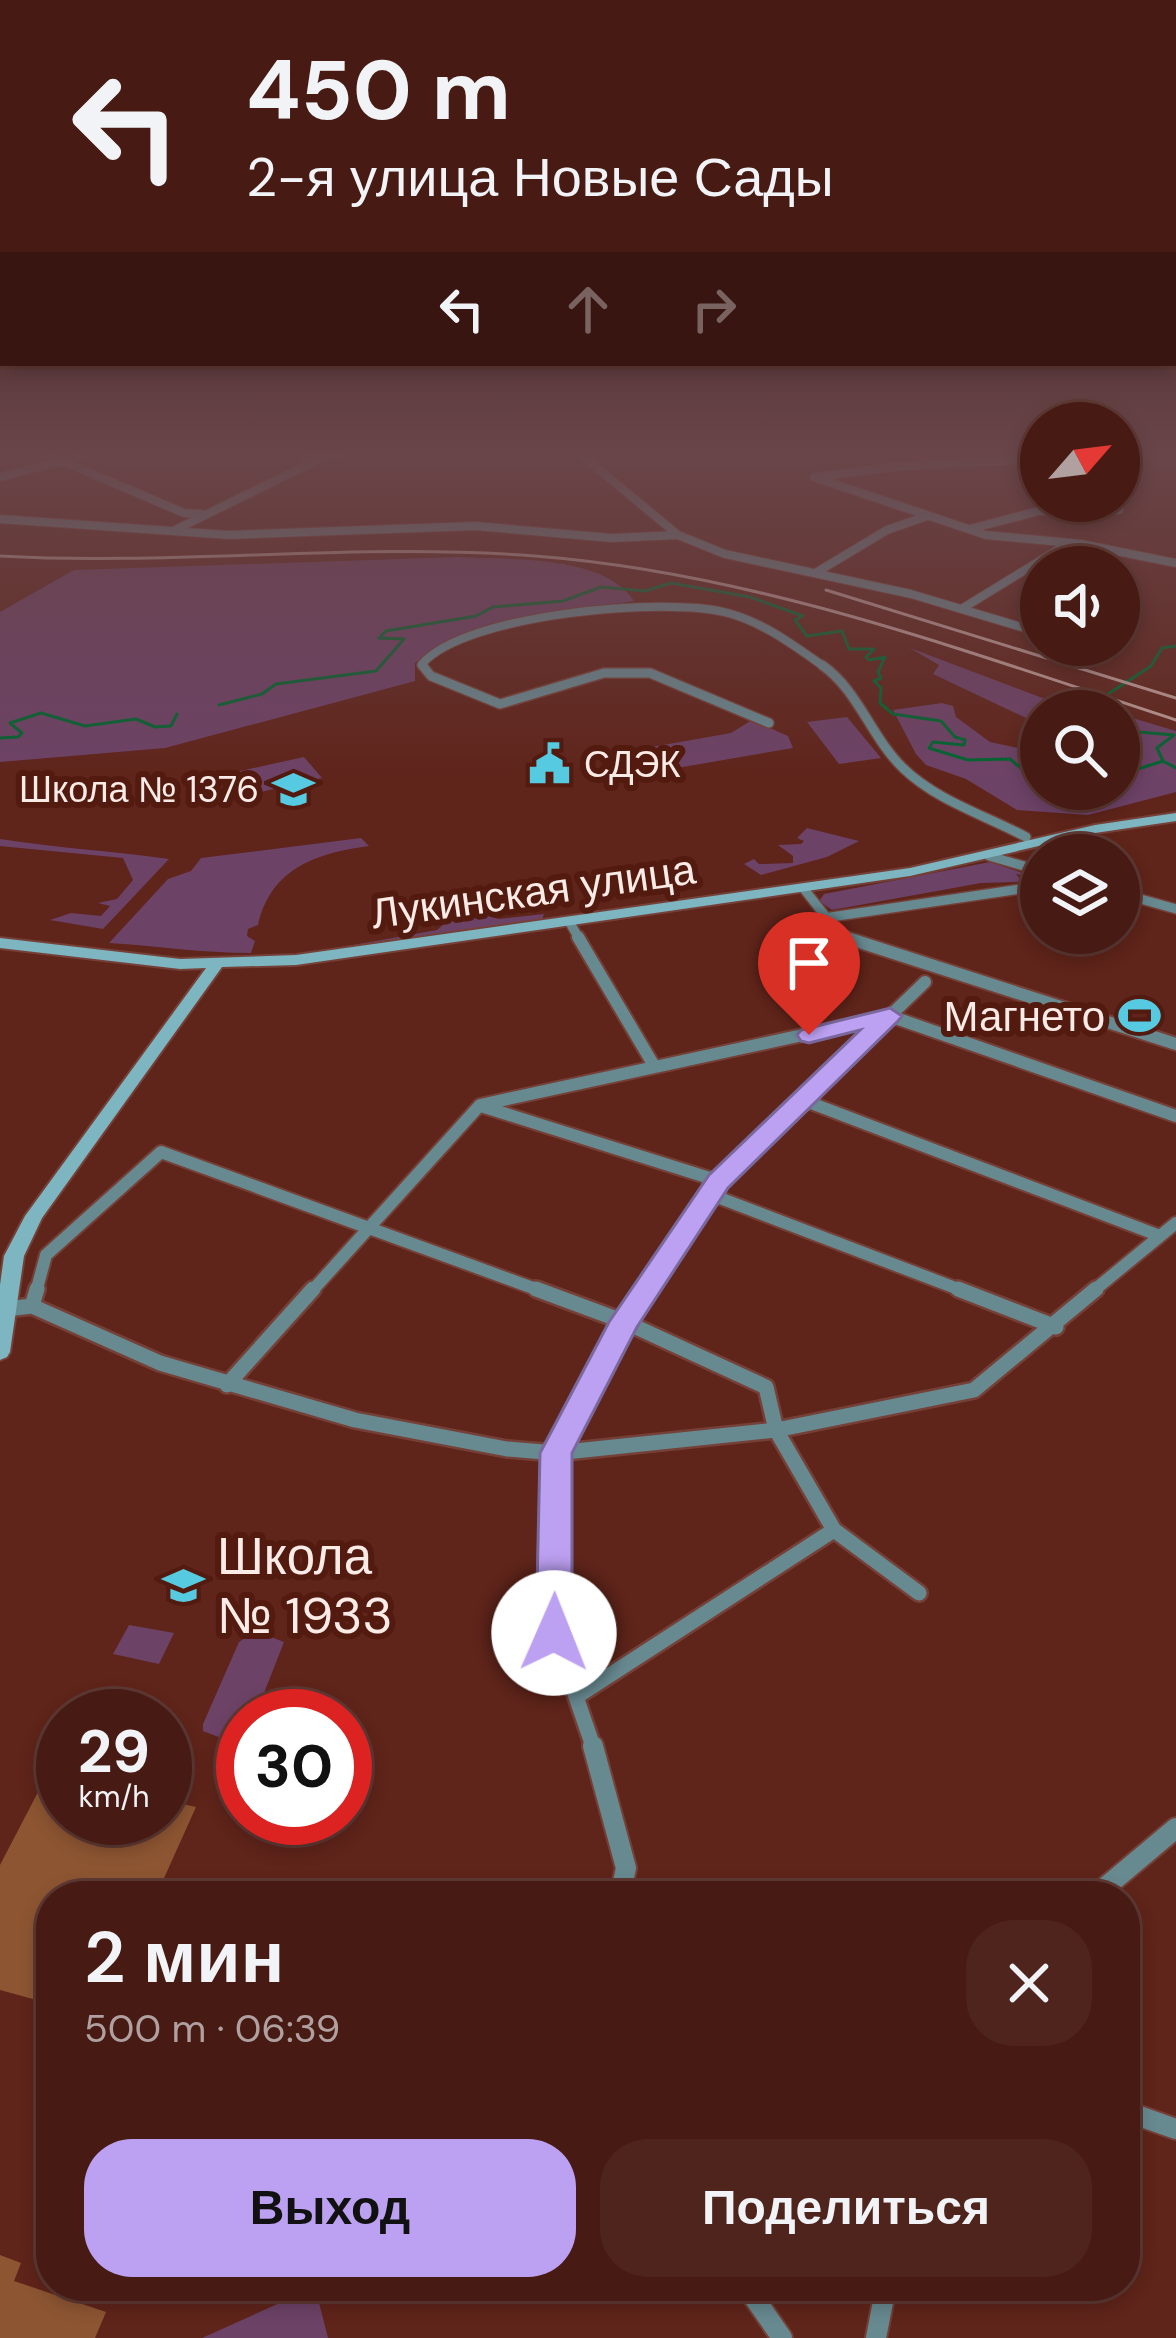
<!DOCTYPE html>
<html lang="ru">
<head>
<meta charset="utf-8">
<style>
	body { margin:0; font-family:"DM Sans",sans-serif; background:#4e241d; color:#f1f3f6; height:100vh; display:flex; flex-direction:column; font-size:45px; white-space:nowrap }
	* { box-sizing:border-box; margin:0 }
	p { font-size:39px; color:#b0a1a0 }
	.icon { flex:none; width:66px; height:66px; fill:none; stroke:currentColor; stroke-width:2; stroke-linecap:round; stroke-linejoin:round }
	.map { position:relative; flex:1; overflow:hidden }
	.panel { position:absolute; left:36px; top:1881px; width:1104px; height:420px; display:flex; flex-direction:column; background:#471b14; border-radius:48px; box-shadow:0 6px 18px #0003,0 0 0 3px #5f3934 }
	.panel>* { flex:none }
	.hud { position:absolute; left:0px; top:0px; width:1176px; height:366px; box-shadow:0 6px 18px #0003,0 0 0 3px #5f3934; background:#471b14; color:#f1f3f6; overflow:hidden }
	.needle { width:78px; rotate:62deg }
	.controls { position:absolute; left:1020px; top:402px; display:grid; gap:24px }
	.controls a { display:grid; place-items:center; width:120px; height:120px; border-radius:50%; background:#471b14; box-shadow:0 6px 18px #0003,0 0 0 3px #5f3934; font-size:60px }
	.speed { position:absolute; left:36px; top:1689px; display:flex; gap:24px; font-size:60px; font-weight:700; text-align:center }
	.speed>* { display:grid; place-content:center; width:156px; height:156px; border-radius:50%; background:#471b14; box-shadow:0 6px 18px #0003,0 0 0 3px #5f3934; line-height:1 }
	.speed small { font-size:30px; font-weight:400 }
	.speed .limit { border:18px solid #d22; background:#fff; color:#111 }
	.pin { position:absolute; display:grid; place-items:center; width:102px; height:102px; color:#fff; margin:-123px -51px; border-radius:50% 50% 50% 0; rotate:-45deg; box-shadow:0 0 12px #0007 }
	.pin .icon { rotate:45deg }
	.me { position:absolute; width:132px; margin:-66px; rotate:1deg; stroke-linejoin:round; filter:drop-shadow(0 0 9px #0008) }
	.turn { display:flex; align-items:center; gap:42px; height:252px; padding:0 48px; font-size:54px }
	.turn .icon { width:156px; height:156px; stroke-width:2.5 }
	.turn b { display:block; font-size:84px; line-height:102px }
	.lanes { display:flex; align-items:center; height:114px; padding:0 48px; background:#0003; justify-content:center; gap:60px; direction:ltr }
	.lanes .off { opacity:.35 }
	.round { display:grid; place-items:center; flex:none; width:126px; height:126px; border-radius:48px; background:#4e241d }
	.headline { display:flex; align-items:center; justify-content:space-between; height:204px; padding:0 48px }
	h1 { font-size:72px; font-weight:600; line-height:90px }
	.action { display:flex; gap:24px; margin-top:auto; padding:24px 48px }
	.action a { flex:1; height:138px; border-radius:48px; background:#bca0f2; color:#111; font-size:48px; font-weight:600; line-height:138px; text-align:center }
	.action a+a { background:#4e241d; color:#f1f3f6 }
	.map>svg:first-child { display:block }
	.green { fill:#6d4267 }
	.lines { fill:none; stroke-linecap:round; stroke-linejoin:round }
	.stream { stroke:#006531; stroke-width:3 }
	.building { fill:#8d5532 }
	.street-far4-casing { stroke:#754037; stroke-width:10 }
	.street-far3-casing { stroke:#754037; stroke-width:12 }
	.street-far2-casing { stroke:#754037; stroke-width:16 }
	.street-far1-casing { stroke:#754037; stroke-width:20 }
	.street-casing { stroke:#754037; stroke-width:24 }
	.secondary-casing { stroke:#754037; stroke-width:4 }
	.street-far4 { stroke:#678990; stroke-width:8 }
	.street-far3 { stroke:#678990; stroke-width:9 }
	.street-far2 { stroke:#678990; stroke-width:12 }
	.street-far1 { stroke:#678990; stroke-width:15 }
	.street { stroke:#678990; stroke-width:20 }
	.secondary { fill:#7db5c1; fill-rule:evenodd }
	.rail { stroke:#be9e98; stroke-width:3 }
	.route { fill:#bca0f2; stroke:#7a689d; stroke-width:3 }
	.labels { text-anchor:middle; stroke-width:12; stroke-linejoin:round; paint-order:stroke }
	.far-poi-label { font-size:36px; fill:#faebe7; stroke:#531a0f; text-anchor:start }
	.street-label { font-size:42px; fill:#faebe7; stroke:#531a0f }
	.poi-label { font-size:42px; fill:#faebe7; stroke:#531a0f; text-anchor:end }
	.near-poi-label { font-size:51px; fill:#faebe7; stroke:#531a0f; text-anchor:start }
</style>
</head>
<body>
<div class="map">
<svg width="1176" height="2338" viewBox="0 0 1176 2338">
	<rect width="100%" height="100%" fill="#5f241a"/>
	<!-- green -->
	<path class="green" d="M 457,557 C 507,560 604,554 634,601 C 561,613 473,613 415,663 L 415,681 L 165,748 L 0,762 L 0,612 L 74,570 Z
		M 910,648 L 1056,703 L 1104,711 L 1041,711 L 1041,725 L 933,674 L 939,665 Z
		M 942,703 L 953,706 L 956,717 L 990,742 L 1041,753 L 1041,789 L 1119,789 L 1119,714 L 1176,731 L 1176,792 L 1088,815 L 1017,810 L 966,779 L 926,765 L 916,754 L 893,710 Z
		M 847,717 L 881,758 L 839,764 L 807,722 Z
		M 752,720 L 788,736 L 793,748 L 648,773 L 629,751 L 731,733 Z
		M 304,757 L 322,778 L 238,797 L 222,775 Z
		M 807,828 L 859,841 L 827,857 L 761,875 L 744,864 L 754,859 L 759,864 L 793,863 L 793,856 L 778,845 L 801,844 L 804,841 L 797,838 Z
		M 361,838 L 369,846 C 317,853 271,868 258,925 L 248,929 L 247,936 L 255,941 L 251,953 C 202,953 158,946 109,943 L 168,879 L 191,871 L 201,858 Z
		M 0,839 C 57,848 113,851 169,859 L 103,929 L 50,920 L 71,913 L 101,916 L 110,906 L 98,903 L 117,899 L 133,880 L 123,858 L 0,846 Z
		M 990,862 L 1041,879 L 1016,874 L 1023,882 L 981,883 L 832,910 L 819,901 L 824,894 Z
		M 462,908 L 499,919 L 544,914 L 542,920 L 320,951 L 437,930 Z
		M 129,1625 L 174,1633 L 159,1664 L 113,1654 Z
		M 255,1631 L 284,1642 L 255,1716 L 243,1716 L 243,1734 L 229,1741 L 203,1731 L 203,1724 L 239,1642 Z
		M 315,2287 L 328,2338 L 202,2338 Z"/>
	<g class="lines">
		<!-- stream -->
		<path class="stream" d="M 219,705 L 262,694 L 276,684 L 376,671 L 404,639 L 379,638 L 386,631 L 476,616 L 493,607 L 563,601 L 601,587 L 645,591 L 671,583 L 750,597 L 803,616 L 795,620 L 807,636 L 842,631 L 849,649 L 874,649 L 866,657 L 869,660 L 885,657 L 878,672 L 881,678 L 874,681 L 881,688 L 880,703 L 893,714 L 941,721 L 955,737 L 965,740 L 964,745 L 933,742 L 929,748 L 968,760 L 1010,759 L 1041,785
			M 1102,711 L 1102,698 L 1151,666 L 1162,648 L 1176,646
			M 1119,723 L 1138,732 L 1174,735 L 1157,748 L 1163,761 L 1176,768
			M 0,738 L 18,737 L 22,733 L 10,723 L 41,713 L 85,726 L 136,719 L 155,727 L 171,726 L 177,714
			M 1119,775 L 1163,761"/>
	</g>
	<!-- building -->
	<path class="building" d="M 49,1771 L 63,1775 L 63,1818 L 165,1818 L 165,1800 L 196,1807 L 156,1896 L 51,1896 L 51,2004 L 0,1990 L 0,1865 Z
		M 0,2255 L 21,2263 L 14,2281 L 106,2312 L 95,2338 L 0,2338 Z"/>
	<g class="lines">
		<defs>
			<path id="street-far4" d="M 51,456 L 184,513 L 201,514
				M 306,456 L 339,456
				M 583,456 L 678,535 L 725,554 L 911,594 L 1028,629
				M 0,477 L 81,456
				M 814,477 L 986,535 L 1081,544 L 1176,563
				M 816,477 L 892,467 L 1036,459
				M 0,519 L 229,535 L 475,526 L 612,538 L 678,535
				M 970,529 L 1039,511 L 1119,510
				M 175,530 L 325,456
				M 817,572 L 887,530 L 927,516
				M 963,608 L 1069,543
				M 425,668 L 422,664 C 465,614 666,596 728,613 C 765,623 796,647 826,668"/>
			<path id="street-far3" d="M 422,665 L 431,676 L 500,704 L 604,673 L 650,673 L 769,723
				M 822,665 C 858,690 871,737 903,768 C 937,801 985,815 1026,837
				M 989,856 L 1041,871
				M 804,889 L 841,936 L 853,940
				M 1119,893 L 1176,909
				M 824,918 L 1041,886
				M 570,923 L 580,940"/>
			<path id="street-far2" d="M 578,937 L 653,1064
				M 844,937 L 1176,1044
				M 803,1100 L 1160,1236
				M 481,1106 L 719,1181
				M 712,1195 L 966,1292
				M 36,1292 L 46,1255 L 161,1152 L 544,1292
				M 311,1292 L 480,1105 L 890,1016 L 1176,1116
				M 645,1292 L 719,1181 L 925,982
				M 1092,1292 L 1176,1223"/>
			<path id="street-far1" d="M 536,1289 L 625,1322 L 766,1387 L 776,1430 L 834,1530 L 919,1593
				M 958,1289 L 1056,1327
				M 32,1306 L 37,1289
				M 6,1309 L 32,1306 L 160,1363 L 355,1420 L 507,1449 L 556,1453 L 776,1430 L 974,1390 L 1096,1289
				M 227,1385 L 313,1289
				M 579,1695 L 834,1530
				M 594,1749 L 554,1633 L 556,1453 L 647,1289"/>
			<path id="street" d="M 593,1746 L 626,1868 L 620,1896
				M 1095,1896 L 1176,1828
				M 1125,2111 L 1176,2129
				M 746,2286 L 782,2338
				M 876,2338 L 886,2286"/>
			<path id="secondary" d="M 1176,813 L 1176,821 L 1095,833 L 910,876 L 296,965 L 222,967 L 42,1218 L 24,1256 L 10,1352 L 7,1357 L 0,1360 L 0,1285 L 4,1256 L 25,1216 L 206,968 L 180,969 L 0,948 L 0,938 L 180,959 L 296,955 L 910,868 L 1095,825 Z"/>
		</defs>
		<!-- street-far4 casing -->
		<use href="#street-far4" class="street-far4-casing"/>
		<!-- street-far3 casing -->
		<use href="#street-far3" class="street-far3-casing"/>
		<!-- street-far2 casing -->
		<use href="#street-far2" class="street-far2-casing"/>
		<!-- street-far1 casing -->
		<use href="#street-far1" class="street-far1-casing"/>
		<!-- street casing -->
		<use href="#street" class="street-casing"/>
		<!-- secondary casing -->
		<use href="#secondary" class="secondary-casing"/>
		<!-- street-far4 -->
		<use href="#street-far4" class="street-far4"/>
		<!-- street-far3 -->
		<use href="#street-far3" class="street-far3"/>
		<!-- street-far2 -->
		<use href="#street-far2" class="street-far2"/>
		<!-- street-far1 -->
		<use href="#street-far1" class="street-far1"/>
		<!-- street -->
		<use href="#street" class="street"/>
		<!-- secondary -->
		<use href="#secondary" class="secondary"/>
		<!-- rail -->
		<path class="rail" d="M 0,556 C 178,566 357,542 535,556 C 756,573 967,652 1176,720
			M 826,590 L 1176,698"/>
	</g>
	<!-- sky -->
	<linearGradient id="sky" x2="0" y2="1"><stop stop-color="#34140e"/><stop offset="0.58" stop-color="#694549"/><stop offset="1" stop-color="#694549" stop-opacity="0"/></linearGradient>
	<rect width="1176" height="783" fill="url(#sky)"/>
	<!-- route -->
	<path class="route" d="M 890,1008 L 902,1016 L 898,1021 L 728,1188 L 637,1327 L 572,1453 L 572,1633 L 567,1644 L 554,1649 L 541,1644 L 536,1633 L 540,1453 L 609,1322 L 709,1175 L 860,1030 L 809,1043 L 801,1041 L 797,1035 L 801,1030 Z"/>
	<!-- icons -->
	<defs>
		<symbol id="civic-bare" viewBox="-9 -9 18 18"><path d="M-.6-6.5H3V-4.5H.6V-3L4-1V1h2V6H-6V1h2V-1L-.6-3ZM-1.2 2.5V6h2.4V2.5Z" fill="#55cae0" stroke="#531a0f" stroke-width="2.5" paint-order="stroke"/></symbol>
		<symbol id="school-bare" viewBox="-9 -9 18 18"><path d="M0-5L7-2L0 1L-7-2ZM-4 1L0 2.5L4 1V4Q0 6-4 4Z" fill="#55cae0" stroke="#531a0f" stroke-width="2.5" paint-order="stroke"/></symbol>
		<symbol id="stadium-bare" viewBox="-9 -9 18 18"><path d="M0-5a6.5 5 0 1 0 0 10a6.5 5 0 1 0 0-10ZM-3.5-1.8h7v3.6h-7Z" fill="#55cae0" stroke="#531a0f" stroke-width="2.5" paint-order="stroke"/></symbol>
	</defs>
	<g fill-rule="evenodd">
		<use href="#civic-bare" x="520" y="734" width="59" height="59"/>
		<use href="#school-bare" x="264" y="760" width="59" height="59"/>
		<use href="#stadium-bare" x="1110" y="986" width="59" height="59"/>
		<use href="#school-bare" x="154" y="1556" width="59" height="59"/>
	</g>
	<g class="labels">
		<!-- far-poi labels -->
		<g class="far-poi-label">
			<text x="584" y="777">СДЭК</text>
			<text x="259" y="802" text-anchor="end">Школа № 1376</text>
		</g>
		<!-- street labels -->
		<g class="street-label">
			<text transform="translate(533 891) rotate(-8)" y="15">Лукинская улица</text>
		</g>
		<!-- poi labels -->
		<g class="poi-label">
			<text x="1105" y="1031">Магнето</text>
		</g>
		<!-- near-poi labels -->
		<g class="near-poi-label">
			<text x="217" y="1574">Школа<tspan x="217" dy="59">№ 1933</tspan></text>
		</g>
	</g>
</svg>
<div class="controls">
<a><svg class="needle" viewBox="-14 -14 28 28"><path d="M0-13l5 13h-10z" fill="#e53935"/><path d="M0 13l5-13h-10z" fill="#b0a1a0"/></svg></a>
<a><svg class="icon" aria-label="sound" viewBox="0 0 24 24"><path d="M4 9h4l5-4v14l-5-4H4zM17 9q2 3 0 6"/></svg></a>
<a><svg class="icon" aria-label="search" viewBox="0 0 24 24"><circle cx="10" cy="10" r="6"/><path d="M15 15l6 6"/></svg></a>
<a><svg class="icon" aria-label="layers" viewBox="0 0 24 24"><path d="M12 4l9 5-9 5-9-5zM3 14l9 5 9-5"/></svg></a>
</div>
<div class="speed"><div>29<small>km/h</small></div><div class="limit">30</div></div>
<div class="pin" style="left:809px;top:1035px;background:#d93025"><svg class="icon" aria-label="arrive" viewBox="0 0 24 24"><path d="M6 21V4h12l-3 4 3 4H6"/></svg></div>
<svg class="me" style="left:554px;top:1633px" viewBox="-20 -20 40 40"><circle r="19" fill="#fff"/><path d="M0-13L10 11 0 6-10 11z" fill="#bca0f2"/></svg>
<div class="hud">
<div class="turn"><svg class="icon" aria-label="left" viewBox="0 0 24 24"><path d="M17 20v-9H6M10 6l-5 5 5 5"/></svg><div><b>450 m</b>2-я улица Новые Сады</div></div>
<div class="lanes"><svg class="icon" aria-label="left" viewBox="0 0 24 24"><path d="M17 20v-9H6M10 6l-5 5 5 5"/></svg><svg class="icon off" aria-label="ahead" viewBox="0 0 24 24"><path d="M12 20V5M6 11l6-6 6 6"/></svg><svg class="icon off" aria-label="right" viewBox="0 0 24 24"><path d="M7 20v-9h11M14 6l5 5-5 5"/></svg></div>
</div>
<section class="panel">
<div class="headline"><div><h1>2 мин</h1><p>500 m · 06:39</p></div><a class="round"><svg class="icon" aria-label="close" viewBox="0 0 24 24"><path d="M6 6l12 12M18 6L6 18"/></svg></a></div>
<div class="action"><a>Выход</a><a>Поделиться</a></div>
</section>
</div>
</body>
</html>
